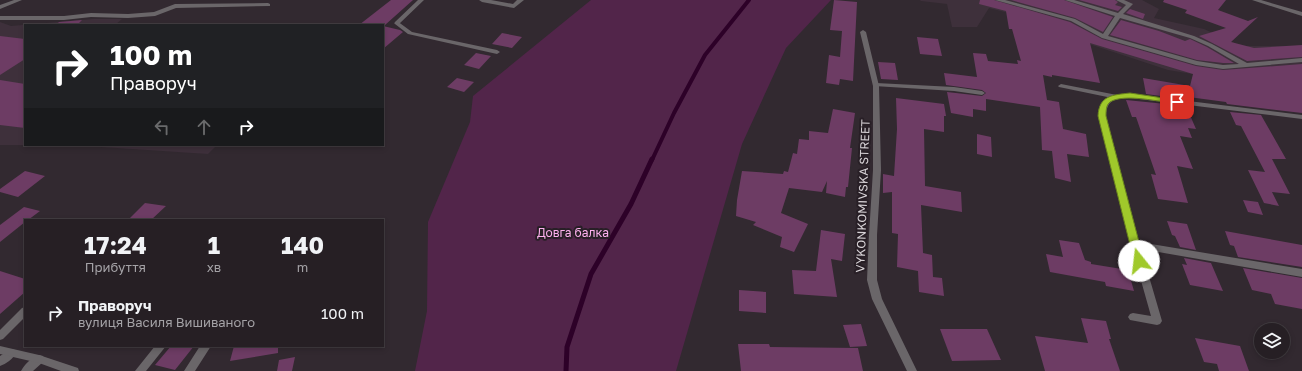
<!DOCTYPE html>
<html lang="uk">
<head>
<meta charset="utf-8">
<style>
	body { margin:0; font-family:"Golos Text",sans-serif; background:#322c31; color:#f1f3f6; height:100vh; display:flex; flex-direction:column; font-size:15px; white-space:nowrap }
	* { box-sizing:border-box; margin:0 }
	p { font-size:13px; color:#a4a2a6 }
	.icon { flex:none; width:22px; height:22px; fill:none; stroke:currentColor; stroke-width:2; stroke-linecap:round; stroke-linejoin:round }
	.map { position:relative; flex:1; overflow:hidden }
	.side { position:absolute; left:24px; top:219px; width:360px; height:128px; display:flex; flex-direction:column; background:#261f24; border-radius:0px; box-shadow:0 2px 6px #0003,0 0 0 1px #423d41 }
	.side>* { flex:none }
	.banner { position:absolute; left:24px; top:24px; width:360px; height:122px; border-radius:0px; box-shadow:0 2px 6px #0003,0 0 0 1px #423d41; background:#202124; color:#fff; overflow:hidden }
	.controls { position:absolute; left:1254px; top:323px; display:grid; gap:8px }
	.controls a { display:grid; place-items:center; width:36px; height:36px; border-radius:50%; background:#261f24; box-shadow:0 2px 6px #0003,0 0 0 1px #423d41; font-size:20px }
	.pin { position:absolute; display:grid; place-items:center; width:34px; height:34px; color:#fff; margin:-17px; border-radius:8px; box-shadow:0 2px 6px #0006 }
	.me { position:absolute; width:44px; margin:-22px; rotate:344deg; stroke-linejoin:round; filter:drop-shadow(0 0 3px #0008) }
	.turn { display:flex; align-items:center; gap:14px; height:84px; padding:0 20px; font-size:18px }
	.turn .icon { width:52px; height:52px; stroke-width:2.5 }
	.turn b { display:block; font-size:28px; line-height:34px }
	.lanes { display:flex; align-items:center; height:38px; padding:0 20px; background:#0003; justify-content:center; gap:20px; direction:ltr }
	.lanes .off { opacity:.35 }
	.eta { display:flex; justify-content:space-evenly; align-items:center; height:68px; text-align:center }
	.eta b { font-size:24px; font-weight:700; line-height:28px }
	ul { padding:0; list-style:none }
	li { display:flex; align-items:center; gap:12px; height:52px; padding:0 20px }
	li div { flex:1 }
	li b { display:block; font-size:15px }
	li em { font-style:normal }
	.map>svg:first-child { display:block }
	.built { fill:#3e303b }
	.green { fill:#52254a }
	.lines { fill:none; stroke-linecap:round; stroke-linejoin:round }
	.stream-far1 { stroke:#2d0128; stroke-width:4 }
	.stream { stroke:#2d0128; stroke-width:5 }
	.building { fill:#6d3c64 }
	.lane { fill:#6a6669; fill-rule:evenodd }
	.street { fill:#6a6669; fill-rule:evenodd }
	.route { fill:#a0c92b; stroke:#68831c }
	.labels { text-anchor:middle; stroke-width:4; stroke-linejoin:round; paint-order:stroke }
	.street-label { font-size:12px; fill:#d7d2d6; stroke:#281f26 }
	.park-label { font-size:12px; fill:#fcb0ed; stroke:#281f26 }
</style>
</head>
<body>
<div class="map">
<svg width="1302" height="371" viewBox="0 0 1302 371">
	<rect width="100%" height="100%" fill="#322930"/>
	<!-- built -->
	<path class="built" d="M 920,0 L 1142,0 L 1159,9 L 1154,18 L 1204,29 L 1241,46 L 1302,46 L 1302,74 L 1229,80 L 1168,70 L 1071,38 L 1062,26 L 989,8 L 977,27 L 952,27 L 947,4 L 921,1 Z
		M 94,19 L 122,19 L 115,25 L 25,25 L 25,145 L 0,145 L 0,22 L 11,26 Z
		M 71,145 L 217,145 L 208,154 Z"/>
	<!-- green -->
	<path class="green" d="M 591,0 L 831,0 L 786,48 L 742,144 L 676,371 L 415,371 L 427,311 L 428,222 L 470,122 L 473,96 Z"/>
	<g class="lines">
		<!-- stream-far1 -->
		<path class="stream-far1" d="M 652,160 L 674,113 L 705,55 L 749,0"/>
		<!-- stream -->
		<path class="stream" d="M 566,371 L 567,347 L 591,274 L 631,204 L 652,159"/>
	</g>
	<!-- building -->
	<path class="building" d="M 391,0 L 413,0 L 385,25 L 359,25 Z
		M 834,0 L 857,2 L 853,81 L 840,79 L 839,85 L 826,83 L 829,55 L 840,57 L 842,31 L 830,30 Z
		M 980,0 L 994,0 L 1070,22 L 1102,39 L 1196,66 L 1223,70 L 1302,64 L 1302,113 L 1227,104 L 1226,102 L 1181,96 L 1183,99 L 1146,94 L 1143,78 L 1190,86 L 1193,74 L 1090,43 L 1100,83 L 1052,75 L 1052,77 L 1043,75 L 1047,100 L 1059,102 L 1063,129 L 1086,134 L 1089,157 L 1067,154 L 1071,182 L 1055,178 L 1052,151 L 1042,150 L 1040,107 L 986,99 L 986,111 L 973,109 L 973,117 L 951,113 L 947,92 L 982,96 L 986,93 L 982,90 L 946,85 L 944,73 L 977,77 L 973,53 L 986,54 L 988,61 L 1018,64 L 1017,60 L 1021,61 L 1012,29 L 1009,29 L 1006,11 L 979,4 Z
		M 1011,0 L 1064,0 L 1113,17 L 1103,32 L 1075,18 Z
		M 1079,0 L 1115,0 L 1118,2 L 1115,5 L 1122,7 L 1118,11 Z
		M 1164,0 L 1226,0 L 1218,10 L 1248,21 L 1258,17 L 1231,42 L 1254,48 L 1302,45 L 1302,57 L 1247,61 L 1199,36 L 1226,28 L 1185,13 L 1187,10 L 1163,2 Z
		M 1130,9 L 1145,14 L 1143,19 L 1126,13 Z
		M 82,20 L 77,25 L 56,25 L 59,22 Z
		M 1121,20 L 1159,31 L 1185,41 L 1190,39 L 1207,47 L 1234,63 L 1223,63 L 1197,60 L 1110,35 Z
		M 383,26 L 400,30 L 403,32 L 383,49 Z
		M 502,33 L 522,37 L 512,48 L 492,44 Z
		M 0,36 L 25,39 L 25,59 L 0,75 Z
		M 917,37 L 938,39 L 942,56 L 920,54 Z
		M 476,53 L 491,56 L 479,69 L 464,65 Z
		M 878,62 L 895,63 L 898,80 L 881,79 Z
		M 457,78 L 474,82 L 464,92 L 447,87 Z
		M 0,80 L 25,84 L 25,128 L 0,125 Z
		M 896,98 L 944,104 L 946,116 L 944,116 L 944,132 L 924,129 L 925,186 L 961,192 L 962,212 L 921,205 L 923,253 L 932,255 L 933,277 L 942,278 L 944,296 L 919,292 L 918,271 L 897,267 L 898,234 L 892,233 L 892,192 L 883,193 L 883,174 L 894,176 L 897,129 Z
		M 1126,100 L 1186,106 L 1196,129 L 1188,128 L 1192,138 L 1180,136 L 1193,169 L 1177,166 L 1188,203 L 1158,199 L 1151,174 L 1156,175 L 1136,117 L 1132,117 Z
		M 833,109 L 855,113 L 850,148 L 852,148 L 848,187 L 846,187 L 845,197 L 826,193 L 827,181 L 822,192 L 789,188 L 781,213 L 808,224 L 794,252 L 780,247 L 782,237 L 753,225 L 756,222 L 736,216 L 737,200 L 742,171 L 783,174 L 784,171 L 788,172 L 793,153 L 797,154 L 799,139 L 809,140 L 809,131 L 828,133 Z
		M 1230,112 L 1261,115 L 1286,159 L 1272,159 L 1290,194 L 1272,192 L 1279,206 L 1264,203 L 1248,170 L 1265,172 L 1241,126 L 1236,125 Z
		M 977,134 L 991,137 L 992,157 L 977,154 Z
		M 25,171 L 45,176 L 18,197 L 0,192 L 0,189 Z
		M 1243,200 L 1258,202 L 1263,215 L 1248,212 Z
		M 145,203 L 166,206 L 151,220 L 128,220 Z
		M 24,207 L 40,211 L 28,220 L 25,220 L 25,222 L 0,242 L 0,225 Z
		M 1167,221 L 1187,224 L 1196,250 L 1180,247 L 1175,236 L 1172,235 Z
		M 821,230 L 845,234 L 842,261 L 831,259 L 837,297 L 794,294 L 792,270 L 816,271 Z
		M 1225,231 L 1302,245 L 1302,267 L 1238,257 L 1234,246 L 1230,245 Z
		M 1059,240 L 1079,243 L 1085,260 L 1091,262 L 1091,264 L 1128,270 L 1134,291 L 1106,286 L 1105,282 L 1050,272 L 1046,254 L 1063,257 Z
		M 1184,258 L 1211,263 L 1223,291 L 1190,285 L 1182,264 L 1187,265 Z
		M 1243,268 L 1302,278 L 1302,309 L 1275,304 L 1271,294 L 1252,290 Z
		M 0,271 L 25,279 L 25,292 L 0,314 Z
		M 739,290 L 766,292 L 766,313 L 739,311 Z
		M 1081,318 L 1106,321 L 1111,339 L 1109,339 L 1120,371 L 1045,371 L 1035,336 L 1088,343 Z
		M 861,324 L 867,346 L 850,347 L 843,325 Z
		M 940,329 L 987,329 L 1001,360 L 952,361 Z
		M 1195,338 L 1240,346 L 1249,371 L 1219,371 L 1217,364 L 1204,362 Z
		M 738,344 L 769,344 L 770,347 L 858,348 L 863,371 L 741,371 Z
		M 171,346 L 194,346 L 175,370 L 155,365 Z
		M 234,346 L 278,346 L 278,353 L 230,361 Z
		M 295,357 L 292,371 L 277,371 L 279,360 Z"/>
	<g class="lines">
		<!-- lane -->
		<path class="lane" d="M 995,0 L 1005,0 L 1075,19 L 1103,34 L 1115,16 L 1065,0 L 1074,0 L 1118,13 L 1126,5 L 1116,0 L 1124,0 L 1133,4 L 1123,14 L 1194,36 L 1212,44 L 1247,63 L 1302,58 L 1302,62 L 1223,69 L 1196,65 L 1102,38 L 1071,21 ZM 1120,18 L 1190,38 L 1208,46 L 1239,64 L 1223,65 L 1197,61 L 1108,36 Z
			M 397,21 L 412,32 L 497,50 L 500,52 L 497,54 L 408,34 L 395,24 L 394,23 Z
			M 876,83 L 954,87 L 982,91 L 985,93 L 982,95 L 954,91 L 874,86 L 873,85 L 874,84 Z
			M 1061,84 L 1117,95 L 1120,97 L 1117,99 L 1059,87 L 1058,86 Z
			M 25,307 L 25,317 L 3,339 L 0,340 L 0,330 L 22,308 Z
			M 155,346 L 166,346 L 146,371 L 135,371 Z
			M 11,349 L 15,350 L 16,353 C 13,359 6,364 0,366 L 0,356 Z
			M 39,355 L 43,356 L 44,359 L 43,362 L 33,371 L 21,371 C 24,365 32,357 39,355 Z"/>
		<!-- street -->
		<path class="street" d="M 14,0 L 22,0 L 0,9 L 0,5 Z
			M 418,0 L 424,0 L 399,24 L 395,24 L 395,22 Z
			M 479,0 L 491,0 L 513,4 L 517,0 L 524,0 L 514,8 L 482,2 Z
			M 1252,0 L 1261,0 L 1302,12 L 1302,16 Z
			M 268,3 L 270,4 L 270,6 L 176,8 L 155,16 L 128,18 L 91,17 L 64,20 L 0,20 L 0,16 L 64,16 L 91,13 L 128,14 L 154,12 L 175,4 Z
			M 863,30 L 866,32 L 879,86 L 881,170 L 877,235 L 877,280 L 882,299 L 917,371 L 907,371 L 872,299 L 867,280 L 869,235 L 873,170 L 873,86 L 860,32 Z
			M 1131,94 L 1302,115 L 1302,119 L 1131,98 C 1116,99 1107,98 1106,116 L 1139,242 L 1302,269 L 1302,277 L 1141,249 L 1162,321 L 1160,324 L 1157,325 L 1130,320 L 1128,317 L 1130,314 L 1133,313 L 1151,316 L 1131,245 L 1098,116 C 1100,95 1113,95 1131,94 Z
			M 0,346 L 39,355 L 78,368 L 79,371 L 61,371 L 39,363 L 0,354 Z
			M 200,346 L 211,346 L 195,371 L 184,371 Z"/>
	</g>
	<!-- route -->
	<path class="route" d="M 1130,93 L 1177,100 L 1181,102 L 1177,104 C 1161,102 1124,93 1110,102 C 1106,105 1106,111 1106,116 L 1144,261 L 1143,263 L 1136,263 L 1134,261 L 1098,116 C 1099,95 1113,95 1130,93 Z"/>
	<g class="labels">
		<!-- street labels -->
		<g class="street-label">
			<text transform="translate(863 196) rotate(-88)" y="4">VYKONKOMIVSKA STREET</text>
		</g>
		<!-- park labels -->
		<g class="park-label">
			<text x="573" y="237">Довга балка</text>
		</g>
	</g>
</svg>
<div class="controls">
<a><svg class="icon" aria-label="layers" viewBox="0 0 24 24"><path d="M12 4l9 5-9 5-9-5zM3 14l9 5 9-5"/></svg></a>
</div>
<div class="pin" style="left:1177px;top:102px;background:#d93025"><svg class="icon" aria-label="arrive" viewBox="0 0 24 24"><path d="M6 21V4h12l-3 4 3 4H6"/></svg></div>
<svg class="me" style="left:1139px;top:261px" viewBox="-20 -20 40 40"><circle r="19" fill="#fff"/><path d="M0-13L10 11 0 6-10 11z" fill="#a0c92b"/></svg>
<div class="banner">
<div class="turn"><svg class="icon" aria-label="right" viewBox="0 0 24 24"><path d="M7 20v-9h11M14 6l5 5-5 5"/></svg><div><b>100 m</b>Праворуч</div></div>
<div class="lanes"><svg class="icon off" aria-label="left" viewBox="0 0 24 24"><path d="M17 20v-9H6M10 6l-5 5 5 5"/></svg><svg class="icon off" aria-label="ahead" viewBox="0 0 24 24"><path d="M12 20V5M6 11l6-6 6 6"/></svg><svg class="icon" aria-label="right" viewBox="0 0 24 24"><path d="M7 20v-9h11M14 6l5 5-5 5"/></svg></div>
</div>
<section class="side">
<div class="eta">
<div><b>17:24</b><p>Прибуття</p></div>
<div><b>1</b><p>хв</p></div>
<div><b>140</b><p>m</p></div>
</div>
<ul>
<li><svg class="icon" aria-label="right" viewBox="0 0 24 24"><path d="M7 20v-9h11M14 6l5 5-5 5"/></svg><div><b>Праворуч</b><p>вулиця Василя Вишиваного</p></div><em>100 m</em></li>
</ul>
</section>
</div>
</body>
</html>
